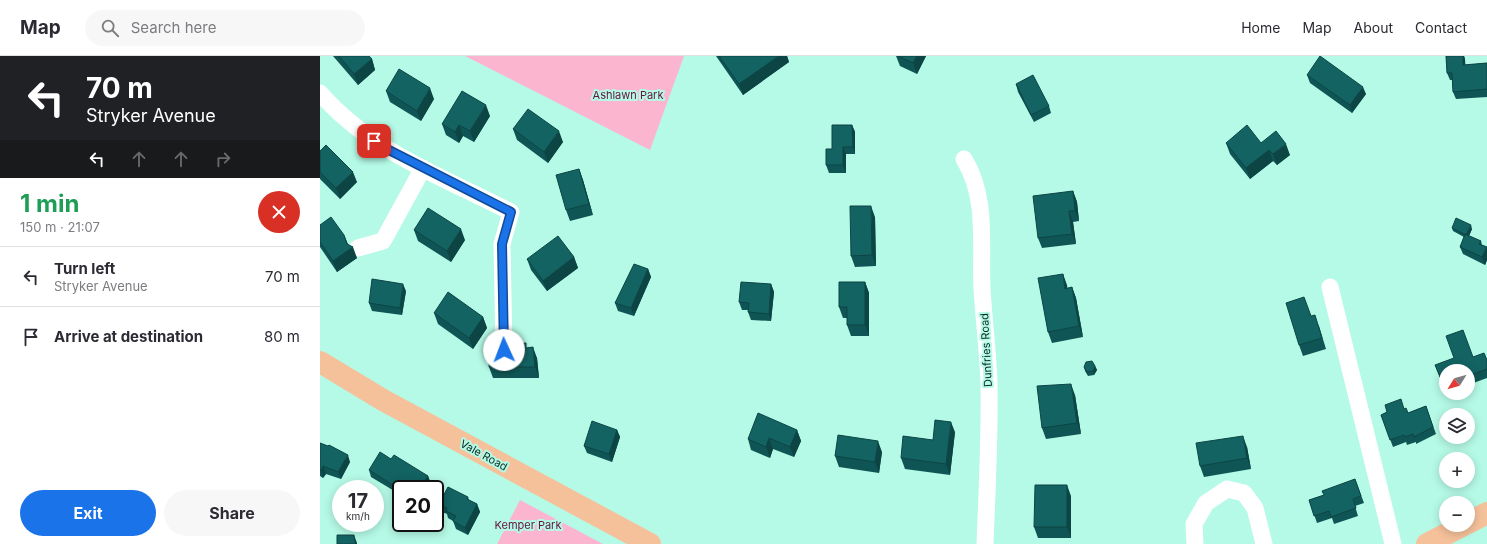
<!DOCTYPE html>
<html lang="en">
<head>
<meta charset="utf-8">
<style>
	body { margin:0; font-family:Inter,sans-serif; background:#f7f7f7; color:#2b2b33; height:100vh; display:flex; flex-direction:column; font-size:15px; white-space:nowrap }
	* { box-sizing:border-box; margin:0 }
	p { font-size:13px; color:#7c7c81 }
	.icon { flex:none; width:22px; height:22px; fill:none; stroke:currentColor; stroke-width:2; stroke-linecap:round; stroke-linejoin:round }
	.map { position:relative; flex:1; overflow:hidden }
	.panel { display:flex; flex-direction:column; background:#fff; width:320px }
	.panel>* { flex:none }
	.guide { background:#202124; color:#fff; overflow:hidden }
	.needle { width:26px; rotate:233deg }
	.fabs { position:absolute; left:1119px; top:308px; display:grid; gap:8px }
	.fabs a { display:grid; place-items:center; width:36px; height:36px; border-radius:50%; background:#fff; box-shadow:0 2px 10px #0003; font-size:20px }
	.speed { position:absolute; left:12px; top:424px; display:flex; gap:8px; font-size:20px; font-weight:700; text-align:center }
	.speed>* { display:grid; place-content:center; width:52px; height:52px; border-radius:50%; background:#fff; box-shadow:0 2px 10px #0003; line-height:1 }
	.speed small { font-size:10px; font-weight:400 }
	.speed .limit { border:2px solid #111; border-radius:6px; background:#fff; color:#111 }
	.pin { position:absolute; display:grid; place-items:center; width:34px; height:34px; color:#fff; margin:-17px; border-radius:8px; box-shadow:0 2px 6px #0006 }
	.me { position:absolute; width:44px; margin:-22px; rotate:358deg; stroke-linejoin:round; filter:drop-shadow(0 0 3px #0008) }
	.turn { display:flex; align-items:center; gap:14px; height:84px; padding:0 20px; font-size:18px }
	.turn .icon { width:52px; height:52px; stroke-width:2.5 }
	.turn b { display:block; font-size:28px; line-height:34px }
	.lanes { display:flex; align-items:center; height:38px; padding:0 20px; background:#0003; justify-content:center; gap:20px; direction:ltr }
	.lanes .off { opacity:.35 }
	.round { display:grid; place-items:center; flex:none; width:42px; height:42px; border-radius:21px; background:#f7f7f7 }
	.head { display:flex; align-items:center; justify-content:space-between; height:68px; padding:0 20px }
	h1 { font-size:24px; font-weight:700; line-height:30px; color:#1e9e55 }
	.action { display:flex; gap:8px; margin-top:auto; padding:8px 20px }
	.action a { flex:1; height:46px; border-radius:24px; background:#1a73e8; color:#fff; font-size:16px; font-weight:700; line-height:46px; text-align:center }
	.action a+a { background:#f7f7f7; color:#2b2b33 }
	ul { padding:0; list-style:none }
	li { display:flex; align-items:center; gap:12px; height:60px; padding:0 20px; border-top:1px solid #e1e1e2 }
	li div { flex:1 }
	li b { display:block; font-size:15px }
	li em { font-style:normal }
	header { display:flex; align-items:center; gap:24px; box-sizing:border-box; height:56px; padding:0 20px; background:#fff; border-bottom:1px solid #e1e1e2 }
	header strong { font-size:19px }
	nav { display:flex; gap:22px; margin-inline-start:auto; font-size:14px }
	.search { width:280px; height:36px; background:#f7f7f7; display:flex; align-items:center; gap:10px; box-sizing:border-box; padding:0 14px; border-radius:22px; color:#7c7c81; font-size:15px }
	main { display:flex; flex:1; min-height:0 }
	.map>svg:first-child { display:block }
	.green { fill:#fcb5cf }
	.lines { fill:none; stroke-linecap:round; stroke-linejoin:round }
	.minor { stroke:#fff; stroke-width:17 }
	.major { stroke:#f5c19a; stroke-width:22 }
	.wall { fill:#105555 }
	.shaded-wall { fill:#0d4545 }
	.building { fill:#136363; stroke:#0d4545 }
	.route-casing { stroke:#114b97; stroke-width:10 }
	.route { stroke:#1a73e8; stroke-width:7 }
	.labels { text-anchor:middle; stroke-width:4; stroke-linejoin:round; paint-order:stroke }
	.park-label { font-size:11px; fill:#65143d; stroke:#b5fae6 }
	.street-label { font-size:11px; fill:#0b2821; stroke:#b5fae6 }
</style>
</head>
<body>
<header>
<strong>Map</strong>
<div class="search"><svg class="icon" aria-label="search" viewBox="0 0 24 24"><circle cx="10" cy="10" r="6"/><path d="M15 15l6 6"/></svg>Search here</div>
<nav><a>Home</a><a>Map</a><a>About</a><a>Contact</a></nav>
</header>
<main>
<section class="panel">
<div class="guide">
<div class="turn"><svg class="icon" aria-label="left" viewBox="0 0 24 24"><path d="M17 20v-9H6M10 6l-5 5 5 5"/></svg><div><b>70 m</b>Stryker Avenue</div></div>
<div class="lanes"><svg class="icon" aria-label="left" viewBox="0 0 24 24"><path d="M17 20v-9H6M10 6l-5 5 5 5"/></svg><svg class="icon off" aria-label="ahead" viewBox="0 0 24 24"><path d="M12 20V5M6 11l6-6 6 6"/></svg><svg class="icon off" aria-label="ahead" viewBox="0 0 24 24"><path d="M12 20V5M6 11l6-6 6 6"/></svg><svg class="icon off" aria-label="right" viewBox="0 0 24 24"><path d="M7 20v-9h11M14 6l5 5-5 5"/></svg></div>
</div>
<div class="head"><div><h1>1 min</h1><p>150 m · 21:07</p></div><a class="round" style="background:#d93025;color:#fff"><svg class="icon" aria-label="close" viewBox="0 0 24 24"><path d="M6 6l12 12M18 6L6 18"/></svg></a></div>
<ul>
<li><svg class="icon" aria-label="left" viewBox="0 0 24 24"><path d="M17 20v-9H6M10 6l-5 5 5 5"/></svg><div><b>Turn left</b><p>Stryker Avenue</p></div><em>70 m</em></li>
<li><svg class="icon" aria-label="arrive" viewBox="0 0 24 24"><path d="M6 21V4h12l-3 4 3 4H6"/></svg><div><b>Arrive at destination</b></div><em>80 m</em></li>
</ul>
<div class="action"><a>Exit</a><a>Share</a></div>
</section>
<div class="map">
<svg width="1167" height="488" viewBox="0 0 1167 488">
	<rect width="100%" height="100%" fill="#b5fae6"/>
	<!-- green -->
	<path class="green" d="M 145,0 L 364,0 L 330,94 Z
		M 200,444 L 283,488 L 177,488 Z"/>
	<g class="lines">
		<!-- minor -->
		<path class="minor" d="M 0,37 C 50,95 125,122 191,156 L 182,188 L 184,294
			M 644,103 C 668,142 660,189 662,233 C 664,265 668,296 669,327 C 670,381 667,434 665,488
			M 38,192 L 63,185 L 103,112
			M 1010,231 L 1073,488
			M 875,488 L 874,468 L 886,447 L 907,433 L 924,437 L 935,452 L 944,488"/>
		<!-- major -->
		<path class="major" d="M 0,306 L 63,344 L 330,488
			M 1148,467 L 1167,457
			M 1107,488 L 1144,469"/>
	</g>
	<!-- wall -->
	<path class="wall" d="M 13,0 L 49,0 L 52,3 L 55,14 L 38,29 Z
		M 396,0 L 467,0 L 469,6 L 423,39 Z
		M 576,0 L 606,0 L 597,18 L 580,10 Z
		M 1126,0 L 1144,0 L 1145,3 L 1145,9 L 1167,7 L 1167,41 L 1136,43 L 1133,36 L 1132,24 L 1130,24 L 1127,17 Z
		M 987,19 L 1046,38 L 1032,57 L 990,27 Z
		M 696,28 L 729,50 L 731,57 L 714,66 L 698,36 Z
		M 66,35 L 114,43 L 101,65 L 70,46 Z
		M 170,60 L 154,86 L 143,80 L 139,87 L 126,79 L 122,68 Z
		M 532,69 L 535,76 L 535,98 L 526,98 L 526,117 L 509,117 L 506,109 L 512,93 Z
		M 193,73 L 243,86 L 228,107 L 197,84 Z
		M 906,87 L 941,87 L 970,99 L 957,109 L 953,105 L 930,123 L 910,98 Z
		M 0,95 L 37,126 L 20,143 L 0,123 Z
		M 259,113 L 263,124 L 273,159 L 250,165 L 246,154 Z
		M 753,135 L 757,146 L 759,165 L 753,166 L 756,188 L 722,192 L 718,182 Z
		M 555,161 L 556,210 L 535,211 L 531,200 Z
		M 0,169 L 24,179 L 28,188 L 37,202 L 17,216 L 0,191 Z
		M 1132,172 L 1152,173 L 1149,180 L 1161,185 L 1162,189 L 1167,191 L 1167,204 L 1165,209 L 1143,198 L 1140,191 L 1144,181 L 1133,175 Z
		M 94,174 L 145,184 L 131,206 L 98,185 Z
		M 254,201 L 258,212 L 227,235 L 211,214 L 207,203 Z
		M 328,213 L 331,221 L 314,260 L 298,255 L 295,247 Z
		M 743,218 L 747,232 L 752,231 L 756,242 L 763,281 L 732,287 L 728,276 Z
		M 545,226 L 549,237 L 549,280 L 531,280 L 527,269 L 527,262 L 523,262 L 519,251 Z
		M 451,228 L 454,236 L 451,265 L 431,264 L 428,256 L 429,254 L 422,254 L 419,246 Z
		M 86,235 L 82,259 L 52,255 L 49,247 Z
		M 114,257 L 163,261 L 167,272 L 153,293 L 118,268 Z
		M 991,260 L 999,270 L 1006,293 L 983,300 L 979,289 Z
		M 207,292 L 217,302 L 219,322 L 173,322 L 169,311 L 181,293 Z
		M 1153,301 L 1167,304 L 1167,322 L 1148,329 L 1148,315 L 1126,315 L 1126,329 L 1123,330 L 1115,309 Z
		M 775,310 L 777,314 L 774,319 L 768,320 L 765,315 L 764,311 Z
		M 755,339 L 761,378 L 726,383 L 722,372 Z
		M 1106,350 L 1116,378 L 1096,388 L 1096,386 L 1087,389 L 1086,386 L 1073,391 L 1061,359 L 1067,356 L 1084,353 L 1088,357 Z
		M 297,374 L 300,381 L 292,406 L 267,397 L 264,390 Z
		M 477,374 L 481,385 L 474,401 L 453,393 L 450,402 L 431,394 L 428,383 Z
		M 635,376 L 630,419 L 585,413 L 581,402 Z
		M 0,387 L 30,406 L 21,423 L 6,418 L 3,422 L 0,420 Z
		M 927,391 L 931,413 L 884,421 L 880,410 Z
		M 562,396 L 559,417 L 519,411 L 515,400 Z
		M 71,403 L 108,420 L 111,428 L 107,433 L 81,433 L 81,439 L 51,421 L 49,414 Z
		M 1035,423 L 1044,447 L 1035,450 L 1038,460 L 1014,468 L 1012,462 L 997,467 L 989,444 L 1004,439 Z
		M 751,440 L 751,482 L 718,482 L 714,471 Z
		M 148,441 L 149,444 L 157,448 L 160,456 L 148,479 L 136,473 L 133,465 L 128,462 L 127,458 L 122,456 L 119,448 Z"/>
	<!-- shaded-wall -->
	<path class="shaded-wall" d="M 459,0 L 467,0 L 469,6 L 423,39 L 419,28 Z
		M 597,0 L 606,0 L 597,18 L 593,7 Z
		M 1143,0 L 1144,0 L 1145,3 L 1146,17 L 1143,9 Z
		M 52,3 L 55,14 L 38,29 L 34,18 Z
		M 1043,31 L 1046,38 L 1032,57 L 1030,49 Z
		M 110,32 L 114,43 L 101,65 L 97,55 Z
		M 166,49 L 170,60 L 154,86 L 150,75 Z
		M 139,69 L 143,80 L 139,87 L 135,76 Z
		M 532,69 L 535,76 L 535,98 L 533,91 Z
		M 239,75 L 243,86 L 228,107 L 224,96 Z
		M 966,88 L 970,99 L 957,109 L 953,98 Z
		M 523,91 L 526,98 L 526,117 L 523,109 Z
		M 949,94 L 953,105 L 930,123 L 926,112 Z
		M 259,113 L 263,124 L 273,159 L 269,148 Z
		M 33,116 L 37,126 L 20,143 L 16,132 Z
		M 753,135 L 757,146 L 759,165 L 755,155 Z
		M 551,150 L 555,161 L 556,210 L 552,199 Z
		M 749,155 L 753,166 L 756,188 L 752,178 Z
		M 1151,169 L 1152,173 L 1148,182 L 1146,179 Z
		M 141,173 L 145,184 L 131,206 L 127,195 Z
		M 24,179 L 28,190 L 33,191 L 37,202 L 17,216 L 13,205 L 27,188 Z
		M 1167,191 L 1167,204 L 1165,209 L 1162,201 Z
		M 254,201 L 258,212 L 227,235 L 223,225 Z
		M 328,213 L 331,221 L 314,260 L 311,252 Z
		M 743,218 L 747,229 L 749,243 L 745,233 Z
		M 545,226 L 549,237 L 549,280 L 545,269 Z
		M 83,228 L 86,235 L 82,259 L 80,252 Z
		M 451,228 L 454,236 L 451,265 L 449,258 Z
		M 752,231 L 756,242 L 763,281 L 759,270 Z
		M 163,261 L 167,272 L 153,293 L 149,282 Z
		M 213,291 L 217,302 L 219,322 L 215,311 Z
		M 775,310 L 777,314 L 774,319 L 773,315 Z
		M 751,328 L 755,339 L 761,378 L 757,367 Z
		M 631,366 L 635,376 L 630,419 L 626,408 Z
		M 297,374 L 300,381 L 292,406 L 289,398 Z
		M 477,374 L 481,385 L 474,401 L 470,391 Z
		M 923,380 L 927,391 L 931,413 L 927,402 Z
		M 449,382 L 453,393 L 450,402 L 446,391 Z
		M 558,385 L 562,396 L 559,417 L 555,406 Z
		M 28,399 L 30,406 L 21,423 L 18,416 Z
		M 3,410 L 6,418 L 3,422 L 1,415 Z
		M 108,420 L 111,428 L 107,433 L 100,433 Z
		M 747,429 L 751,440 L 751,482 L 747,471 Z
		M 157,448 L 160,456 L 148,479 L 145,472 Z
		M 34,479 L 37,487 L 37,488 L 35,488 Z"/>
	<!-- building -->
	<path class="building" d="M 19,0 L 49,0 L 52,3 L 34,18 Z
		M 399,0 L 459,0 L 419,28 Z
		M 578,0 L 597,0 L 593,7 Z
		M 1000,0 L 1043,31 L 1030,49 L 987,19 Z
		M 1126,0 L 1143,0 L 1143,9 L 1167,7 L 1167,33 L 1133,36 L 1132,17 L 1127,17 Z
		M 79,13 L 110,32 L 97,55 L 66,35 Z
		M 713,19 L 729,50 L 711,59 L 696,28 Z
		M 142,35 L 166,49 L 150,75 L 139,69 L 135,76 L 122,68 Z
		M 208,53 L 239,75 L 224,96 L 193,73 Z
		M 512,69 L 532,69 L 533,91 L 523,91 L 523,109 L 506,109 L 506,93 L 512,93 Z
		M 927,69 L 941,87 L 956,75 L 966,88 L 953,98 L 949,94 L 926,112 L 906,87 Z
		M 6,89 L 33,116 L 16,132 L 0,116 L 0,95 Z
		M 259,113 L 269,148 L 246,154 L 236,119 Z
		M 753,135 L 755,155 L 749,155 L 752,178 L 718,182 L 713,140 Z
		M 530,150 L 551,150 L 552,199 L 531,200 Z
		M 108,152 L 141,173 L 127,195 L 94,174 Z
		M 11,161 L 24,179 L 27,188 L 33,191 L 13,205 L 0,186 L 0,169 Z
		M 1136,162 L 1151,169 L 1146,179 L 1132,172 Z
		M 1145,178 L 1161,185 L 1159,188 L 1167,191 L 1162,201 L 1140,191 Z
		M 238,180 L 254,201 L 223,225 L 207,203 Z
		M 314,208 L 328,213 L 311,252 L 295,247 Z
		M 743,218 L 745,233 L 752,231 L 759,270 L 728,276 L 718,222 Z
		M 52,223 L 83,228 L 80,252 L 49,247 Z
		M 421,226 L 451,228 L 449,258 L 428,256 L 429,247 L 419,246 Z
		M 519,226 L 545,226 L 545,269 L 527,269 L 527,251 L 519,251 Z
		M 128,236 L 163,261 L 149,282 L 114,257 Z
		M 984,241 L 991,260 L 995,259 L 1002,282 L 979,289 L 966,247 Z
		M 1143,274 L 1153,301 L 1164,297 L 1167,304 L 1167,313 L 1148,320 L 1148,315 L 1126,315 L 1126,321 L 1121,323 L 1115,309 L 1134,302 L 1126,280 Z
		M 206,287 L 206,292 L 213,291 L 215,311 L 169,311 L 170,288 L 181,293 L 189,288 Z
		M 772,305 L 775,310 L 773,315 L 767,316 L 764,311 L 766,306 Z
		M 751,328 L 757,367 L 722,372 L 717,330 Z
		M 1081,343 L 1084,353 L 1086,352 L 1088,357 L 1106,350 L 1113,371 L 1094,381 L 1093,378 L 1085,381 L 1084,379 L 1070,384 L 1061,359 L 1067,356 L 1065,349 Z
		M 438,357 L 477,374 L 470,391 L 449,382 L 446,391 L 428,383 Z
		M 615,364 L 631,366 L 626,408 L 581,402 L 583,380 L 613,384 Z
		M 272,365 L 297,374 L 289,398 L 264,390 Z
		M 518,379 L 558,385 L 555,406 L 515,400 Z
		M 923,380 L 927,402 L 880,410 L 876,387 Z
		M 0,387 L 8,390 L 9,389 L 28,399 L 18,416 L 3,410 L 1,415 L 0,414 Z
		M 60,396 L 71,403 L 74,399 L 108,420 L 100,433 L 95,433 L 91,430 L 89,433 L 81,433 L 81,434 L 49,414 Z
		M 1035,423 L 1041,440 L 1033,443 L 1036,452 L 1011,461 L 1009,455 L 994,460 L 989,444 L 1004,439 L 1002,435 Z
		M 715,429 L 747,429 L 747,471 L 714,471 Z
		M 128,431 L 148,441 L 147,443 L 157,448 L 145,472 L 133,465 L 136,460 L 126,455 L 127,452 L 119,448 Z
		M 17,479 L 34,479 L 35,488 L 17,488 Z"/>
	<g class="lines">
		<defs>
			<path id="route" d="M 54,85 L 65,92 L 191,156 L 182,188 L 184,294"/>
		</defs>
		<!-- route casing -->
		<use href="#route" class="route-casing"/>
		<!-- route -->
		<use href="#route" class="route"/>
	</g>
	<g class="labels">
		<!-- park labels -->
		<g class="park-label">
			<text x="308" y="43">Ashlawn Park</text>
			<text x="208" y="473">Kemper Park</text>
		</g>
		<!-- street labels -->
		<g class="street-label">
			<text transform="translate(666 294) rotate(-93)" y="4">Dunfries Road</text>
			<text transform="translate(164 399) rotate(29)" y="4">Vale Road</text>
		</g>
	</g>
</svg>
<div class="fabs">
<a><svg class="needle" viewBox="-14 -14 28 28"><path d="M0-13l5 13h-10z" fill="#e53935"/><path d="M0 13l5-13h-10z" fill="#7c7c81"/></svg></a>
<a><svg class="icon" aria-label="layers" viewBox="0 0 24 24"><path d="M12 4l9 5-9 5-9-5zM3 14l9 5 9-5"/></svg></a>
<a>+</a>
<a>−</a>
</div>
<div class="speed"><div>17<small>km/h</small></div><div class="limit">20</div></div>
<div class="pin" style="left:54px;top:85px;background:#d93025"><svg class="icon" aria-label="arrive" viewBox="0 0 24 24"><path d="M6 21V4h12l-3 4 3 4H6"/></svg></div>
<svg class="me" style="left:184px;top:294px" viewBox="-20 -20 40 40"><circle r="19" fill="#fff"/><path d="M0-13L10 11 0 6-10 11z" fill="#1a73e8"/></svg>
</div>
</main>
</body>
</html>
